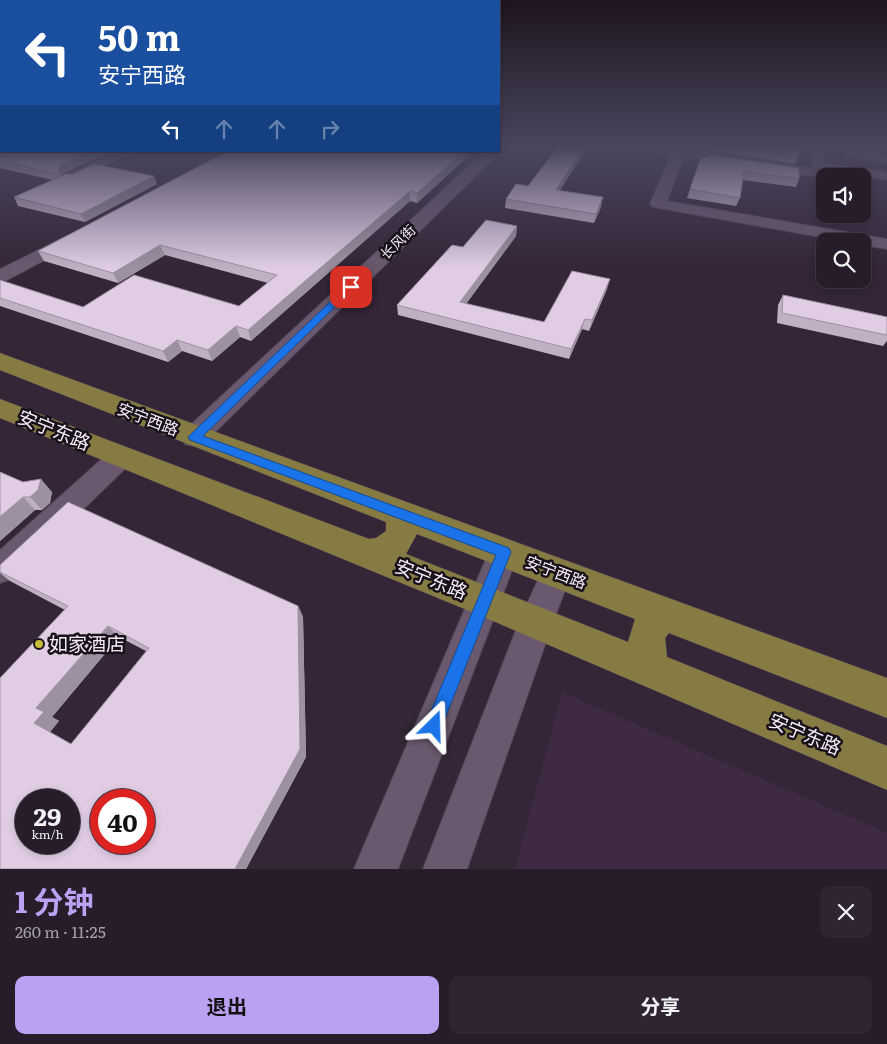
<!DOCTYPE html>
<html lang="zh">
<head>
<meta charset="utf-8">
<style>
	body { margin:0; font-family:Literata,"Noto Sans SC",serif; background:#2f2531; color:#f1f3f6; height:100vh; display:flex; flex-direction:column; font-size:19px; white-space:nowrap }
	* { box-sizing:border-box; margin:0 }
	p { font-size:16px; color:#a4a1a8 }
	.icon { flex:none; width:28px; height:28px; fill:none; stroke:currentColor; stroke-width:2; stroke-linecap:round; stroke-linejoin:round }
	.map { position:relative; height:869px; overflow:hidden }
	.panel { display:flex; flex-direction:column; background:#271c29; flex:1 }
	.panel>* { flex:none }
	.banner { position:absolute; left:0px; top:0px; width:500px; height:152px; box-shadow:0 2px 8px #0003,0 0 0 1px #433a46; background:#1a4fa0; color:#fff; overflow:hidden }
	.fabs { position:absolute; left:816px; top:168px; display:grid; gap:10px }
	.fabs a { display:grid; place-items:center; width:55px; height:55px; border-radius:10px; background:#271c29; box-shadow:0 2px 8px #0003,0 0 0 1px #433a46; font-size:25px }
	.speed { position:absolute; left:15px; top:789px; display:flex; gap:10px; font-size:25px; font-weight:700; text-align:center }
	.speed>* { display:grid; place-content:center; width:65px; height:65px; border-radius:50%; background:#271c29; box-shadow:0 2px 8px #0003,0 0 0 1px #433a46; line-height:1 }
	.speed small { font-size:12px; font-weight:400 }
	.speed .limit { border:8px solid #d22; background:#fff; color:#111 }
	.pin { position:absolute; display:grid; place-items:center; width:42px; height:42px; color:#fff; margin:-21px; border-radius:10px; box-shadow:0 2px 8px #0006 }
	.me { position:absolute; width:55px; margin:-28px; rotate:22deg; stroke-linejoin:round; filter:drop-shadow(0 0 4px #0008) }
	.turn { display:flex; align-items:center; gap:18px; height:105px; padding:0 15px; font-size:22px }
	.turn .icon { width:65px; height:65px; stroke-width:2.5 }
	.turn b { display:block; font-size:35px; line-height:42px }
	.lanes { display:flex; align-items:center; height:48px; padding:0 15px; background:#0003; justify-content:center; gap:25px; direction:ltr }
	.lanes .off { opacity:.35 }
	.round { display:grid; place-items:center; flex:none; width:52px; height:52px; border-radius:10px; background:#2f2531 }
	.head { display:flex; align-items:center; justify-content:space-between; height:85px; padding:0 15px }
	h1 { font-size:30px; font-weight:700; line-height:38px; color:#bca0f2 }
	.button { display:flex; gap:10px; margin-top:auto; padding:10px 15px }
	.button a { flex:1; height:58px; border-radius:10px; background:#bca0f2; color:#111; font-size:20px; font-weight:700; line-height:58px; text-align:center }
	.button a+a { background:#2f2531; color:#f1f3f6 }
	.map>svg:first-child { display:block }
	.built { fill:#3e2b43 }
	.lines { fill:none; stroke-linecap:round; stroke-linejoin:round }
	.minor-casing { stroke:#504353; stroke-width:2 }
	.major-casing { stroke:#504353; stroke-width:1 }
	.minor { fill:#6a596e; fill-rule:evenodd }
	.major { fill:#877b44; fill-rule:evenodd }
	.wall { fill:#c1b0c4; fill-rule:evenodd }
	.shaded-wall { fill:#9d90a0 }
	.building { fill:#e0cde4; stroke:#9d90a0; fill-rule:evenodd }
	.route { fill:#1a73e8; stroke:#114b97 }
	.poi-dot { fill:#c6bc3c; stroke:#171119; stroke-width:2 }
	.labels { text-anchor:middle; stroke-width:5; stroke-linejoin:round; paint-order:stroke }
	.far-street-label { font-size:14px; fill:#f7edf9; stroke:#171119 }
	.street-label { font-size:16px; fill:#f7edf9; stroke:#171119 }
	.near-street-label { font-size:19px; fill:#f7edf9; stroke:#171119 }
	.near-poi-label { font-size:19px; fill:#f7edf9; stroke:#171119; text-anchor:start }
</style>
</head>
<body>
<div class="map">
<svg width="887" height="869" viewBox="0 0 887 869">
	<rect width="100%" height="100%" fill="#342537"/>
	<!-- built -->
	<path class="built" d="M 699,148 L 887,148 L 887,175 L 805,163 Z
		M 562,692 L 887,833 L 887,869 L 515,869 Z"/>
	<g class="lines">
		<defs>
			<path id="minor" d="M 643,148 L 679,148 L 812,168 L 811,148 L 823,148 L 824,163 L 887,172 L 887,180 L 842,174 L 844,176 L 825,176 L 825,178 L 684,157 L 667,201 L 887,239 L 887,249 L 862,245 L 862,241 L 843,241 L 653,207 L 650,204 L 671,155 L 645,151 Z
				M 849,149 L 887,155 L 887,163 L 844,156 L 843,153 Z
				M 499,150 L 499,151 L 498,154 L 203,444 L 194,446 L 185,444 L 181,437 L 185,430 L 485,151 Z
				M 117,151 L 134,151 L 76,180 L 66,180 L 64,177 L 66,174 Z
				M 69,235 L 75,236 L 77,240 L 75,244 L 7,280 L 0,281 L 0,269 Z
				M 121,447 L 130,450 L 134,457 L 130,464 L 11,579 L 0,583 L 0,550 L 112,450 Z
				M 504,539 L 515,543 L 519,552 L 398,869 L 354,869 L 489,552 L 493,543 Z
				M 557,558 L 568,562 L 572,572 L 553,622 L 467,869 L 423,869 L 519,622 L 546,562 Z"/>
			<path id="major" d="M 0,353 L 887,678 L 887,718 L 669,633 L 665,638 L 667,657 L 887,746 L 887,790 L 472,612 L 0,418 L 0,399 L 369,539 L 376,538 L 386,531 L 386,522 L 0,370 ZM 417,534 L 635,619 L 628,642 L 406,554 Z"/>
		</defs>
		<!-- minor casing -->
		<use href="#minor" class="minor-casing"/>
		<!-- major casing -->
		<use href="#major" class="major-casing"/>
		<!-- minor -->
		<use href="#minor" class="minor"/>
		<!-- major -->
		<use href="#major" class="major"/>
	</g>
	<!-- wall -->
	<path class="wall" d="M 0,148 L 1,151 L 112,151 L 64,173 L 64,174 L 157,184 L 85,222 L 18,206 L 14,197 L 53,180 L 0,168 Z
		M 711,148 L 799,148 L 799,155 L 795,164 L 710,151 Z
		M 863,148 L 887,148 L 887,151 Z
		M 228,151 L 474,151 L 417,203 L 410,201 L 251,341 L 240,337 L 212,361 L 182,351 L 168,362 L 0,306 L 0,280 L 83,307 L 239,306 L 268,283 L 165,255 L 118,283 L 44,261 L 38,251 Z
		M 701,157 L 799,179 L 796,187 L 743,180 L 740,198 L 736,206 L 687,198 Z
		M 560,191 L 601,207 L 594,223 L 505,208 L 506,199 Z
		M 517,226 L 516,236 L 466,304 L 544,322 L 607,289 L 589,331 L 582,329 L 569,359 L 398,315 L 397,305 L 463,247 Z
		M 783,295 L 887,317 L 887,341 L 883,346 L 777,323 L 778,305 Z
		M 23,482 L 52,492 L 50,503 L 42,510 L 35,510 L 0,541 Z
		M 0,565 L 298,606 L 303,617 L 306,757 L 246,869 L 0,869 L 65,610 L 10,581 L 0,573 ZM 119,637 L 146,651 L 71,744 L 50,732 L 59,721 L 52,717 Z"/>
	<!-- shaded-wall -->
	<path class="shaded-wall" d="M 584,148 L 588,148 L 554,199 L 556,190 Z
		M 92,151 L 112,151 L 64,173 L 64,175 L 58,170 L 61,165 Z
		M 465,151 L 474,151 L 417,203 L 417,193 Z
		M 154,176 L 157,184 L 85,222 L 81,214 Z
		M 410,191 L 410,201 L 251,341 L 248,330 Z
		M 603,197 L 601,207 L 594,223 L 596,214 Z
		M 517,226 L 516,236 L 460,312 L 460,302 Z
		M 160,245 L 165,255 L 118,283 L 113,273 Z
		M 610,279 L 607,289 L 589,331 L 592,320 Z
		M 585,319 L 582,329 L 569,359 L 571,349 Z
		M 236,326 L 240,337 L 212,361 L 208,350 Z
		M 177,340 L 182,351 L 168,362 L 163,351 Z
		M 41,479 L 52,492 L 50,503 L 42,510 L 30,497 Z
		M 23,497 L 35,510 L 0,541 L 0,517 Z
		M 298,606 L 303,617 L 306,757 L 246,869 L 235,869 Z
		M 108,626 L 119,637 L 52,717 L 59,721 L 50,732 L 86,752 L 34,723 L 36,708 Z"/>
	<!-- building -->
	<path class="building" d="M 0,148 L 1,148 L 1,151 L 92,151 L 61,165 L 58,170 L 62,174 L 73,174 L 94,164 L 154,176 L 81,214 L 14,197 L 64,175 L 0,161 Z
		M 557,148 L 584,148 L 556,190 L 603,197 L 596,214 L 506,199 L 516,184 L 528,186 Z
		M 748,148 L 799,148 L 799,155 Z
		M 228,151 L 465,151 L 417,193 L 410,191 L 248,330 L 236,326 L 208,350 L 177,340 L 163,351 L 0,298 L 0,280 L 83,307 L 134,275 L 239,306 L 277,275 L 160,245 L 113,273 L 38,251 Z
		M 710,155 L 799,168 L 799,179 L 744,171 L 740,198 L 690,189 L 701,157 L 709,158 Z
		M 486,220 L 517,226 L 460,302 L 544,322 L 572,271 L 610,279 L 592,320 L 585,319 L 571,349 L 397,305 L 452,245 L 463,247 Z
		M 783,295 L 887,317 L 887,335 L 782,313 Z
		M 0,472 L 23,482 L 41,479 L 38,490 L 30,497 L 23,497 L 0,517 Z
		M 68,502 L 298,606 L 300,749 L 235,869 L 0,869 L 0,678 L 68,606 L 0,572 L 0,565 ZM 108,626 L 149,648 L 71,744 L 34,723 L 44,712 L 36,708 ZM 26,800 L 69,800 L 69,842 L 26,842 ZM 101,800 L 144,800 L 144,842 L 101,842 Z"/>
	<!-- sky -->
	<linearGradient id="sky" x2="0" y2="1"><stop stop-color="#1d141e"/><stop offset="0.55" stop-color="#4a465e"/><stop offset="1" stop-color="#4a465e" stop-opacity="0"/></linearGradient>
	<rect width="887" height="269" fill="url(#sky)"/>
	<!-- route -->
	<path class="route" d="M 348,285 L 355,287 L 203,436 L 509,548 L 511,552 L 442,726 L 440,732 L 434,734 L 427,732 L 425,726 L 496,555 L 190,440 L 188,437 Z"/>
	<!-- markers -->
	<circle class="poi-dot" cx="39" cy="644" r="5"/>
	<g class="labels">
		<!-- far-street labels -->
		<g class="far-street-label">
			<text transform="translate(398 242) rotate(-44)" y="5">长风街</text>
		</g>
		<!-- street labels -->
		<g class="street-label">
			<text transform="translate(148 419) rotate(21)" y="6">安宁西路</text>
			<text transform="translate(556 572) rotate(21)" y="6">安宁西路</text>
		</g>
		<!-- near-street labels -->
		<g class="near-street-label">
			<text transform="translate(54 430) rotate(22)" y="7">安宁东路</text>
			<text transform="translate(431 579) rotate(22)" y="7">安宁东路</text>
			<text transform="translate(805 734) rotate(23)" y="7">安宁东路</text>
		</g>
		<!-- near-poi labels -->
		<g class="near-poi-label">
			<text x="49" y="651">如家酒店</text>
		</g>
	</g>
</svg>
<div class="fabs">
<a><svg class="icon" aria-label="sound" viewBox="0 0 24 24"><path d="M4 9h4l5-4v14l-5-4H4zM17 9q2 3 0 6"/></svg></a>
<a><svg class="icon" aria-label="search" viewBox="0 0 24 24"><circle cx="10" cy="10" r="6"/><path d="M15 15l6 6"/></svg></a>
</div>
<div class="speed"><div>29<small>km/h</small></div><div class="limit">40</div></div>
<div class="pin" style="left:351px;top:287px;background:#d93025"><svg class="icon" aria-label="arrive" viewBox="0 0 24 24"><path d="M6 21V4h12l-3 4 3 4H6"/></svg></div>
<svg class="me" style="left:434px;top:726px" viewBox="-20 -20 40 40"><path d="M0-17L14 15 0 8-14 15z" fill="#1a73e8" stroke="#fff" stroke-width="4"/></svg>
<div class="banner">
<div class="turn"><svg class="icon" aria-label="left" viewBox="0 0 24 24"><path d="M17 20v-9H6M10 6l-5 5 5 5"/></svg><div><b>50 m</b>安宁西路</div></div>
<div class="lanes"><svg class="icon" aria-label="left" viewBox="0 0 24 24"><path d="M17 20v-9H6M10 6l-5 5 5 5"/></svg><svg class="icon off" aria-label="ahead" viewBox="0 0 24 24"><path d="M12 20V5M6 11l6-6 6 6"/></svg><svg class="icon off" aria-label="ahead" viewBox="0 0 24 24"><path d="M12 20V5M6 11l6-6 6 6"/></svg><svg class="icon off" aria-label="right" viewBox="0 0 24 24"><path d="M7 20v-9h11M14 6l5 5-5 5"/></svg></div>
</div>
</div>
<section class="panel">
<div class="head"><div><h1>1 分钟</h1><p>260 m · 11:25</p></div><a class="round"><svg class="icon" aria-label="close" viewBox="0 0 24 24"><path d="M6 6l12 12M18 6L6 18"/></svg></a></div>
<div class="button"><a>退出</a><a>分享</a></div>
</section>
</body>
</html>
